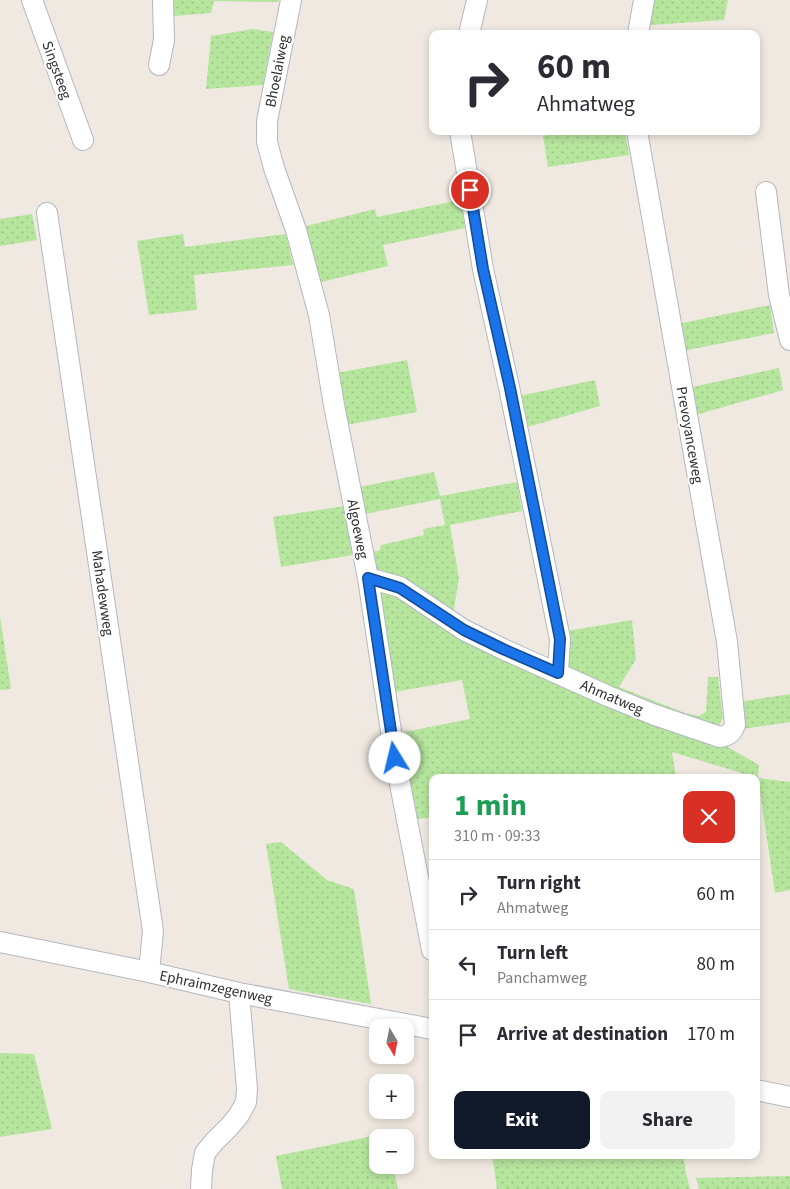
<!DOCTYPE html>
<html lang="en">
<head>
<meta charset="utf-8">
<style>
	body { margin:0; font-family:"Source Sans 3",sans-serif; background:#f2f2f3; color:#2b2b33; height:100vh; display:flex; flex-direction:column; font-size:19px; white-space:nowrap }
	* { box-sizing:border-box; margin:0 }
	p { font-size:16px; color:#7c7c81 }
	.icon { flex:none; width:28px; height:28px; fill:none; stroke:currentColor; stroke-width:2; stroke-linecap:round; stroke-linejoin:round }
	.map { position:relative; flex:1; overflow:hidden }
	.details { position:absolute; left:429px; top:774px; width:331px; height:385px; display:flex; flex-direction:column; background:#fff; border-radius:10px; box-shadow:0 2px 8px #0003 }
	.details>* { flex:none }
	.hud { position:absolute; left:429px; top:30px; width:331px; height:105px; border-radius:10px; box-shadow:0 2px 8px #0003; background:#fff; color:#2b2b33; overflow:hidden }
	.needle { width:32px; rotate:170deg }
	.fabs { position:absolute; left:369px; top:1019px; display:grid; gap:10px }
	.fabs a { display:grid; place-items:center; width:45px; height:45px; border-radius:10px; background:#fff; box-shadow:0 2px 8px #0003; font-size:25px }
	.pin { position:absolute; display:grid; place-items:center; width:42px; height:42px; color:#fff; margin:-21px; border:2px solid #fff; border-radius:50%; box-shadow:0 1px 5px #0007 }
	.me { position:absolute; width:55px; margin:-28px; rotate:351deg; stroke-linejoin:round; filter:drop-shadow(0 0 4px #0008) }
	.turn { display:flex; align-items:center; gap:18px; height:105px; padding:0 25px; font-size:22px }
	.turn .icon { width:65px; height:65px; stroke-width:2.5 }
	.turn b { display:block; font-size:35px; line-height:42px }
	.round { display:grid; place-items:center; flex:none; width:52px; height:52px; border-radius:10px; background:#f2f2f3 }
	.headline { display:flex; align-items:center; justify-content:space-between; height:85px; padding:0 25px }
	h1 { font-size:30px; font-weight:700; line-height:38px; color:#1e9e55 }
	.cta { display:flex; gap:10px; margin-top:auto; padding:10px 25px }
	.cta a { flex:1; height:58px; border-radius:10px; background:#111827; color:#fff; font-size:20px; font-weight:700; line-height:58px; text-align:center }
	.cta a+a { background:#f2f2f3; color:#2b2b33 }
	ul { padding:0; list-style:none }
	li { display:flex; align-items:center; gap:15px; height:70px; padding:0 25px; border-top:1px solid #e1e1e2 }
	li div { flex:1 }
	li b { display:block; font-size:19px }
	li em { font-style:normal }
	.map>svg:first-child { display:block }
	.grass { fill:url(#grass-dots) }
	.lines { fill:none; stroke-linecap:round; stroke-linejoin:round }
	.minor-casing { stroke:#b4b7c1; stroke-width:22 }
	.minor { stroke:#fff; stroke-width:20 }
	.route-casing { stroke:#114b97; stroke-width:12 }
	.route { stroke:#1a73e8; stroke-width:9 }
	.labels { text-anchor:middle; stroke-width:4.5; stroke-linejoin:round; paint-order:stroke }
	.street-label { font-size:15px; fill:#2e2e2e; stroke:#fff }
</style>
</head>
<body>
<div class="map">
<svg width="790" height="1189" viewBox="0 0 790 1189">
	<defs>
		<pattern id="grass-dots" width="8" height="8" patternUnits="userSpaceOnUse" patternTransform="scale(1.25)"><rect width="8" height="8" fill="#b6e59e"/><path d="M2 2h.1M6 6h.1" fill="none" stroke="#9dc588" stroke-width="1.8" stroke-linecap="round"/></pattern>
	</defs>
	<rect width="100%" height="100%" fill="#efe9e1"/>
	<!-- grass -->
	<path class="grass" d="M 168,0 L 279,0 L 278,2 L 214,1 L 211,13 L 173,16 Z
		M 644,0 L 728,0 L 724,20 L 638,26 Z
		M 253,29 L 273,32 L 263,85 L 206,89 L 211,36 Z
		M 573,131 L 625,131 L 629,155 L 548,167 L 543,136 Z
		M 460,200 L 465,228 L 383,245 L 388,266 L 313,284 L 298,228 L 375,209 L 377,217 Z
		M 32,214 L 37,240 L 0,246 L 0,219 Z
		M 183,234 L 185,247 L 286,234 L 293,265 L 194,275 L 197,310 L 149,315 L 137,241 Z
		M 770,305 L 774,333 L 677,352 L 672,325 Z
		M 407,360 L 417,412 L 340,426 L 331,374 Z
		M 779,368 L 783,390 L 688,417 L 683,389 Z
		M 595,380 L 600,406 L 524,428 L 519,396 Z
		M 434,472 L 440,496 L 517,482 L 522,511 L 450,525 L 459,579 L 452,620 L 378,574 L 369,553 L 380,550 L 381,545 L 424,535 L 423,529 L 445,525 L 440,499 L 360,515 L 354,488 Z
		M 345,506 L 353,555 L 281,567 L 273,517 Z
		M 383,590 L 394,593 L 650,723 L 691,739 L 724,745 L 759,765 L 758,778 L 790,782 L 790,890 L 775,893 L 758,778 L 672,752 L 676,777 L 432,778 L 432,817 L 412,820 L 397,736 L 405,735 L 404,732 L 470,719 L 462,680 L 389,693 L 379,593 Z
		M 0,616 L 11,689 L 0,690 Z
		M 632,620 L 636,659 L 619,687 L 685,713 L 699,716 L 706,712 L 708,677 L 718,677 L 723,718 L 718,727 L 568,673 L 561,632 Z
		M 790,694 L 790,722 L 736,730 L 732,703 Z
		M 281,842 L 327,880 L 354,889 L 371,1004 L 289,989 L 266,844 Z
		M 0,1053 L 34,1054 L 52,1129 L 0,1137 Z
		M 388,1133 L 389,1137 L 378,1138 L 378,1165 L 393,1165 L 398,1189 L 282,1189 L 276,1156 Z
		M 492,1155 L 683,1155 L 686,1173 L 690,1189 L 497,1189 Z
		M 790,1176 L 790,1189 L 699,1189 L 696,1178 Z"/>
	<g class="lines">
		<defs>
			<path id="minor" d="M 32,0 L 83,140
				M 291,0 L 267,121 L 267,142 L 274,168 L 296,230 L 319,315 L 334,405 L 368,578 L 395,758 L 432,950
				M 469,34 L 477,0
				M 638,34 L 644,0
				M 159,65 L 164,40 L 163,0
				M 460,131 L 483,269 L 509,387 L 560,639 L 558,673
				M 766,192 L 779,295 L 790,340
				M 47,213 L 153,931 L 149,972
				M 368,578 L 400,587 L 464,630 L 503,649 L 608,696 L 655,715 L 720,737 C 729,735 732,733 735,725 L 727,642 L 637,131
				M 0,942 L 149,972 L 239,993 L 432,1029
				M 756,1090 L 790,1097
				M 201,1189 L 202,1170 L 205,1153 L 214,1142 L 230,1126 L 239,1115 L 246,1102 L 247,1089 L 239,993"/>
		</defs>
		<!-- minor casing -->
		<use href="#minor" class="minor-casing"/>
		<!-- minor -->
		<use href="#minor" class="minor"/>
	</g>
	<g class="lines">
		<defs>
			<path id="route" d="M 395,758 L 368,578 L 400,588 L 464,630 L 503,649 L 558,673 L 560,639 L 510,388 L 483,269 L 470,190"/>
		</defs>
		<!-- route casing -->
		<use href="#route" class="route-casing"/>
		<!-- route -->
		<use href="#route" class="route"/>
	</g>
	<g class="labels">
		<!-- street labels -->
		<g class="street-label">
			<text transform="translate(57 70) rotate(70)" y="5">Singsteeg</text>
			<text transform="translate(277 71) rotate(-79)" y="5">Bhoelaiweg</text>
			<text transform="translate(690 435) rotate(80)" y="5">Prevoyanceweg</text>
			<text transform="translate(358 529) rotate(79)" y="5">Algoeweg</text>
			<text transform="translate(103 593) rotate(82)" y="5">Mahadewweg</text>
			<text transform="translate(612 697) rotate(23)" y="5">Ahmatweg</text>
			<text transform="translate(216 987) rotate(12)" y="5">Ephraimzegenweg</text>
		</g>
	</g>
</svg>
<div class="fabs">
<a><svg class="needle" viewBox="-14 -14 28 28"><path d="M0-13l5 13h-10z" fill="#e53935"/><path d="M0 13l5-13h-10z" fill="#7c7c81"/></svg></a>
<a>+</a>
<a>−</a>
</div>
<div class="pin" style="left:470px;top:190px;background:#d93025"><svg class="icon" aria-label="arrive" viewBox="0 0 24 24"><path d="M6 21V4h12l-3 4 3 4H6"/></svg></div>
<svg class="me" style="left:395px;top:758px" viewBox="-20 -20 40 40"><circle r="19" fill="#fff"/><path d="M0-13L10 11 0 6-10 11z" fill="#1a73e8"/></svg>
<div class="hud">
<div class="turn"><svg class="icon" aria-label="right" viewBox="0 0 24 24"><path d="M7 20v-9h11M14 6l5 5-5 5"/></svg><div><b>60 m</b>Ahmatweg</div></div>
</div>
<section class="details">
<div class="headline"><div><h1>1 min</h1><p>310 m · 09:33</p></div><a class="round" style="background:#d93025;color:#fff"><svg class="icon" aria-label="close" viewBox="0 0 24 24"><path d="M6 6l12 12M18 6L6 18"/></svg></a></div>
<ul>
<li><svg class="icon" aria-label="right" viewBox="0 0 24 24"><path d="M7 20v-9h11M14 6l5 5-5 5"/></svg><div><b>Turn right</b><p>Ahmatweg</p></div><em>60 m</em></li>
<li><svg class="icon" aria-label="left" viewBox="0 0 24 24"><path d="M17 20v-9H6M10 6l-5 5 5 5"/></svg><div><b>Turn left</b><p>Panchamweg</p></div><em>80 m</em></li>
<li><svg class="icon" aria-label="arrive" viewBox="0 0 24 24"><path d="M6 21V4h12l-3 4 3 4H6"/></svg><div><b>Arrive at destination</b></div><em>170 m</em></li>
</ul>
<div class="cta"><a>Exit</a><a>Share</a></div>
</section>
</div>
</body>
</html>
